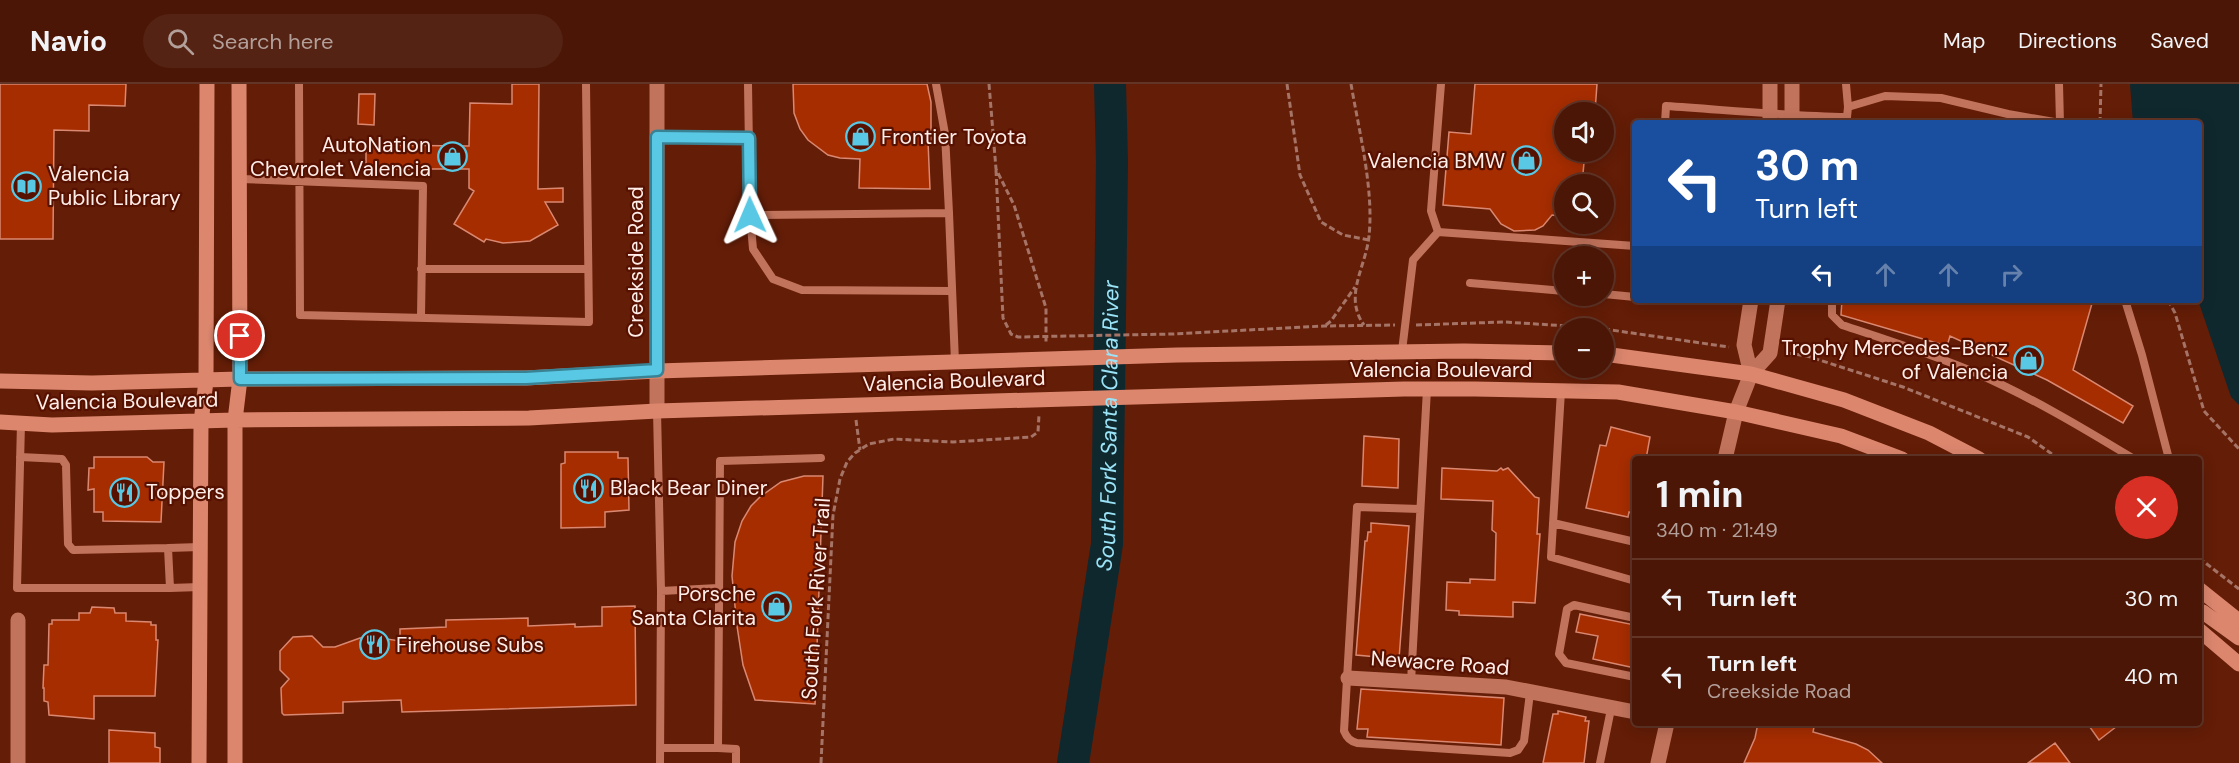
<!DOCTYPE html>
<html lang="en">
<head>
<meta charset="utf-8">
<style>
	body { margin:0; font-family:"DM Sans",sans-serif; background:#552313; color:#f1f3f6; height:100vh; display:flex; flex-direction:column; font-size:22px; white-space:nowrap }
	* { box-sizing:border-box; margin:0 }
	p { font-size:20px; color:#b29f9a }
	.icon { flex:none; width:33px; height:33px; fill:none; stroke:currentColor; stroke-width:2; stroke-linecap:round; stroke-linejoin:round }
	.map { position:relative; flex:1; overflow:hidden }
	.drawer { position:absolute; left:1632px; top:372px; width:570px; height:270px; display:flex; flex-direction:column; background:#4b1605; border-radius:6px; box-shadow:0 3px 15px #0003,0 0 0 2px #623527 }
	.drawer>* { flex:none }
	.hud { position:absolute; left:1632px; top:36px; width:570px; height:183px; border-radius:6px; box-shadow:0 3px 15px #0003,0 0 0 2px #623527; background:#1a4fa0; color:#fff; overflow:hidden }
	.fabs { position:absolute; left:1554px; top:18px; display:grid; gap:12px }
	.fabs a { display:grid; place-items:center; width:60px; height:60px; border-radius:50%; background:#4b1605; box-shadow:0 3px 15px #0003,0 0 0 2px #623527; font-size:30px }
	.pin { position:absolute; display:grid; place-items:center; width:51px; height:51px; color:#fff; margin:-26px; border:3px solid #fff; border-radius:50%; box-shadow:0 2px 6px #0007 }
	.me { position:absolute; width:66px; margin:-33px; rotate:359deg; stroke-linejoin:round; filter:drop-shadow(0 0 4px #0008) }
	.turn { display:flex; align-items:center; gap:21px; height:126px; padding:0 24px; font-size:27px }
	.turn .icon { width:78px; height:78px; stroke-width:2.5 }
	.turn b { display:block; font-size:42px; line-height:51px }
	.lanes { display:flex; align-items:center; height:57px; padding:0 24px; background:#0003; justify-content:center; gap:30px; direction:ltr }
	.lanes .off { opacity:.35 }
	.round { display:grid; place-items:center; flex:none; width:63px; height:63px; border-radius:32px; background:#552313 }
	.overview { display:flex; align-items:center; justify-content:space-between; height:102px; padding:0 24px }
	h1 { font-size:36px; font-weight:700; line-height:45px }
	ul { padding:0; list-style:none }
	li { display:flex; align-items:center; gap:18px; height:78px; padding:0 24px; border-top:2px solid #623527 }
	li div { flex:1 }
	li b { display:block; font-size:22px }
	li em { font-style:normal }
	header { display:flex; align-items:center; gap:36px; box-sizing:border-box; height:84px; padding:0 30px; background:#4b1605; border-bottom:2px solid #623527 }
	header strong { font-size:28px }
	nav { display:flex; gap:33px; margin-inline-start:auto; font-size:21px }
	.search { width:420px; height:54px; background:#552313; display:flex; align-items:center; gap:15px; box-sizing:border-box; padding:0 21px; border-radius:33px; color:#b29f9a; font-size:22px }
	.map>svg:first-child { display:block }
	.water { fill:#0f282e }
	.lines { fill:none; stroke-linecap:round; stroke-linejoin:round }
	.river { stroke:#0f282e; stroke-width:32 }
	.building { fill:#a62d00; stroke:#da8871; stroke-width:1.5 }
	.path { stroke:#a57466; stroke-width:3; stroke-dasharray:6 3; stroke-linecap:butt }
	.service { stroke:#c2735c; stroke-width:8 }
	.minor { stroke:#c2735c; stroke-width:15 }
	.tertiary { stroke:#c2735c; stroke-width:15 }
	.primary { stroke:#dc866e; stroke-width:15 }
	.route-casing { stroke:#398294; stroke-width:15 }
	.route { stroke:#58c8e4; stroke-width:10 }
	.labels { text-anchor:middle; stroke-width:4.5; stroke-linejoin:round; paint-order:stroke }
	.poi-label { font-size:21px; fill:#ffede8; stroke:#571100; text-anchor:start }
	.street-label { font-size:21px; fill:#ffede8; stroke:#571100 }
	.water-label { font-size:22px; font-style:italic; fill:#9be4f8; stroke:#571100 }
</style>
</head>
<body>
<header>
<strong>Navio</strong>
<div class="search"><svg class="icon" aria-label="search" viewBox="0 0 24 24"><circle cx="10" cy="10" r="6"/><path d="M15 15l6 6"/></svg>Search here</div>
<nav><a>Map</a><a>Directions</a><a>Saved</a></nav>
</header>
<div class="map">
<svg width="2239" height="679" viewBox="0 0 2239 679">
	<rect width="100%" height="100%" fill="#641d07"/>
	<!-- water -->
	<path class="water" d="M 2130,0 L 2239,0 L 2239,321 L 2231,313 L 2198,216 L 2199,39 L 2133,39 Z"/>
	<g class="lines">
		<!-- river -->
		<path class="river" id="s1" d="M 1073,679 L 1107,460 L 1112,78 L 1110,0"/>
	</g>
	<!-- building -->
	<path class="building" d="M 0,0 L 126,0 L 125,22 L 89,21 L 89,47 L 54,46 L 53,155 L 0,155 Z
		M 512,0 L 539,0 L 538,105 L 563,104 L 563,118 L 545,118 L 558,141 L 530,157 L 503,159 L 486,155 L 484,158 L 454,140 L 474,107 L 469,104 L 469,85 L 366,85 L 366,61 L 469,62 L 470,19 L 512,20 Z
		M 793,0 L 927,0 L 931,18 L 931,57 L 928,57 L 930,105 L 859,104 L 860,75 L 840,74 L 828,71 L 808,56 L 800,45 L 794,29 Z
		M 1475,0 L 1597,0 L 1595,28 L 1564,28 L 1564,68 L 1585,68 L 1582,100 L 1564,100 L 1564,132 L 1552,131 L 1543,142 L 1535,146 L 1514,147 L 1501,140 L 1490,125 L 1443,121 L 1449,48 L 1471,50 Z
		M 359,10 L 375,10 L 374,41 L 358,40 Z
		M 1842,216 L 2093,216 L 2073,286 L 2133,322 L 2123,339 L 2047,296 L 1950,252 L 1947,262 L 1841,231 Z
		M 1611,343 L 1650,353 L 1646,375 L 1635,375 L 1635,430 L 1629,428 L 1628,433 L 1586,424 L 1600,361 L 1606,362 Z
		M 1364,352 L 1399,355 L 1398,404 L 1362,402 Z
		M 565,368 L 618,368 L 618,374 L 628,374 L 629,426 L 605,428 L 605,443 L 561,444 L 561,380 L 565,379 Z
		M 94,373 L 147,373 L 153,378 L 164,378 L 161,438 L 103,437 L 103,428 L 94,428 L 94,405 L 88,406 L 89,384 L 94,384 Z
		M 1442,384 L 1497,387 L 1501,384 L 1503,386 L 1508,384 L 1535,413 L 1539,414 L 1537,450 L 1540,450 L 1535,519 L 1513,518 L 1513,533 L 1459,531 L 1459,527 L 1446,526 L 1447,498 L 1470,499 L 1470,495 L 1495,496 L 1496,449 L 1492,446 L 1493,417 L 1441,415 Z
		M 804,392 L 823,392 L 815,620 L 755,616 L 743,581 L 737,542 L 732,492 L 735,458 L 742,437 L 751,422 L 761,412 L 781,398 Z
		M 1371,439 L 1409,442 L 1399,575 L 1356,571 L 1365,457 L 1367,457 L 1368,448 L 1371,448 Z
		M 635,522 L 636,621 L 402,628 L 401,616 L 343,618 L 343,629 L 284,631 L 282,629 L 281,604 L 289,595 L 280,586 L 280,567 L 293,553 L 312,552 L 323,563 L 335,563 L 360,554 L 373,553 L 400,557 L 400,545 L 446,543 L 446,536 L 528,534 L 528,542 L 575,540 L 575,543 L 602,542 L 602,523 Z
		M 92,523 L 114,524 L 115,529 L 126,529 L 126,537 L 151,538 L 151,541 L 156,541 L 156,556 L 158,556 L 155,612 L 94,612 L 94,635 L 49,631 L 48,618 L 44,617 L 44,604 L 43,604 L 44,581 L 48,581 L 49,540 L 52,540 L 52,536 L 79,536 L 79,529 L 90,529 Z
		M 1580,530 L 1635,541 L 1635,584 L 1593,575 L 1598,552 L 1576,548 Z
		M 1361,605 L 1504,614 L 1501,661 L 1367,653 L 1368,645 L 1357,645 Z
		M 1558,627 L 1586,633 L 1585,637 L 1589,637 L 1584,679 L 1543,679 L 1553,630 L 1558,630 Z
		M 1758,639 L 1796,639 L 1814,643 L 1813,648 L 1856,660 L 1868,666 L 1882,679 L 1744,679 L 1755,654 Z
		M 2087,639 L 2121,639 L 2099,656 Z
		M 109,646 L 155,649 L 155,663 L 160,664 L 160,679 L 109,679 Z
		M 2055,659 L 2070,679 L 2028,679 Z"/>
	<g class="lines">
		<!-- path -->
		<path class="path" d="M 989,0 L 996,85 L 1014,121 L 1046,224 L 1046,259
			M 1287,0 L 1300,91 L 1321,138 L 1343,151 L 1369,156
			M 1351,0 C 1359,47 1374,105 1369,152 C 1366,183 1343,212 1364,241
			M 2100,39 L 2101,0
			M 996,86 L 1003,234 L 1011,250 L 1018,253 L 1172,250 L 1324,242 L 1395,241
			M 2168,216 L 2175,229 L 2204,327 L 2239,365
			M 1326,241 L 1331,237 L 1355,203
			M 1416,241 L 1504,238 L 1600,244
			M 1604,245 L 1729,263
			M 1787,269 L 1807,272 L 1903,303 L 2028,353 L 2059,375
			M 856,336 L 860,366
			M 2199,474 L 2239,505
			M 821,679 L 833,431 L 840,395 L 847,378 L 855,369 L 869,360 L 894,355 L 953,358 L 1031,353 L 1038,348 L 1039,331"/>
		<!-- service -->
		<path class="service" d="M 299,0 L 300,231 L 589,238 L 586,0
			M 748,0 L 750,131 L 949,129 L 945,50 L 936,0
			M 1846,0 L 1848,23
			M 2059,0 L 2060,39
			M 1665,39 L 1666,22 C 1727,26 1786,32 1847,33 L 1848,23 L 1885,12 L 1941,14 L 2008,30 L 2060,39
			M 657,53 L 749,54
			M 240,95 L 423,102 L 421,233
			M 949,129 L 955,278
			M 750,131 L 753,165 L 773,195 L 802,206 L 951,207
			M 1438,148 L 1431,127 L 1441,0
			M 421,185 L 588,185
			M 1470,199 L 1564,207
			M 1604,210 L 1635,213
			M 1832,216 L 1832,231 L 1842,241 C 1887,256 1932,270 1976,289 C 2031,313 2083,344 2134,375
			M 2125,216 L 2142,271 L 2169,375
			M 1402,267 L 1413,176 L 1438,148 L 1635,162
			M 1561,307 L 1551,473 L 1635,497
			M 657,327 L 661,507 L 660,679
			M 20,373 L 62,375 L 66,381 L 68,460 L 73,466 L 168,464 L 170,504 L 17,504 L 21,339
			M 1420,425 L 1357,423 L 1344,647 C 1347,654 1350,657 1357,659 L 1510,669 L 1518,666 L 1524,657 L 1530,609
			M 1553,439 L 1635,458
			M 168,464 L 200,463
			M 170,504 L 200,503
			M 661,507 L 718,504
			M 1635,534 L 1574,521 L 1567,525 L 1559,570 L 1566,579 L 1635,593
			M 1411,598 L 1427,305
			M 661,664 L 718,664 L 720,377 L 821,374
			M 718,664 L 736,665 L 736,679
			M 1600,679 L 1611,625"/>
		<!-- minor -->
		<path class="minor" d="M 1792,0 L 1792,39
			M 1770,39 L 1770,0
			M 1751,216 L 1744,261 L 1751,290
			M 1751,290 L 1770,269 L 1778,216
			M 1348,594 L 1506,603 L 1635,628
			M 18,679 L 18,536"/>
		<!-- tertiary -->
		<path class="tertiary" d="M 657,327 L 657,0
			M 1725,375 L 1736,328 L 1751,290
			M 1658,679 L 1667,639"/>
		<!-- primary -->
		<path class="primary" d="M 1604,270 L 1751,290 L 1844,316 L 1929,349 L 1979,375
			M 0,297 L 92,299 L 240,295 L 526,294 L 657,287 L 1177,271 L 1464,267 L 1564,269
			M 0,338 L 52,341 L 235,336 L 529,334 L 657,327 L 1404,305 L 1475,305 L 1618,308 L 1736,328 L 1841,352 L 1902,375
			M 2199,505 L 2239,537
			M 2199,527 L 2203,528 L 2239,554
			M 2199,546 L 2239,580
			M 199,679 L 201,338 L 206,297 L 207,0
			M 235,679 L 235,336 L 240,295 L 239,0"/>
	</g>
	<g class="lines">
		<defs>
			<path id="route" d="M 240,252 L 240,295 L 526,294 L 657,286 L 657,53 L 749,54 L 750,131"/>
		</defs>
		<!-- route casing -->
		<use href="#route" class="route-casing"/>
		<!-- route -->
		<use href="#route" class="route"/>
	</g>
	<!-- icons -->
	<defs>
		<symbol id="shop-ring" viewBox="-11 -11 22 22"><circle r="9.5" fill="#571100" stroke="#58c8e4" stroke-width="1.5"/><path d="M-5-2.5h2.3a2.7 3.5 0 0 1 5.4 0H5L5.5 6h-11ZM-1.5-2.5h3a1.5 2.3 0 0 0-3 0Z" fill="#58c8e4"/></symbol>
		<symbol id="library-ring" viewBox="-11 -11 22 22"><circle r="9.5" fill="#571100" stroke="#58c8e4" stroke-width="1.5"/><path d="M-6-4Q-3-5.5-.7-3.5V5Q-3 3-6 4ZM6-4Q3-5.5 .7-3.5V5Q3 3 6 4Z" fill="#58c8e4"/></symbol>
		<symbol id="restaurant-ring" viewBox="-11 -11 22 22"><circle r="9.5" fill="#571100" stroke="#58c8e4" stroke-width="1.5"/><path d="M-5-6h1v4h1v-4h1v4h1v-4h1v5L-1.5 .5V6h-2V.5L-5-1ZM5-6V6H3V1.5H1.5Q1.5-4 5-6Z" fill="#58c8e4"/></symbol>
	</defs>
	<g fill-rule="evenodd">
		<use href="#shop-ring" x="844" y="36" width="33" height="33"/>
		<use href="#shop-ring" x="436" y="56" width="33" height="33"/>
		<use href="#shop-ring" x="1510" y="60" width="33" height="33"/>
		<use href="#library-ring" x="10" y="86" width="33" height="33"/>
		<use href="#shop-ring" x="2012" y="260" width="33" height="33"/>
		<use href="#restaurant-ring" x="572" y="388" width="33" height="33"/>
		<use href="#restaurant-ring" x="108" y="392" width="33" height="33"/>
		<use href="#shop-ring" x="760" y="506" width="33" height="33"/>
		<use href="#restaurant-ring" x="358" y="544" width="33" height="33"/>
	</g>
	<g class="labels">
		<!-- poi labels -->
		<g class="poi-label">
			<text x="881" y="60">Frontier Toyota</text>
			<text x="431" y="68" text-anchor="end">AutoNation<tspan x="431" dy="24">Chevrolet Valencia</tspan></text>
			<text x="1505" y="84" text-anchor="end">Valencia BMW</text>
			<text x="48" y="97">Valencia<tspan x="48" dy="24">Public Library</tspan></text>
			<text x="2008" y="271" text-anchor="end">Trophy Mercedes-Benz<tspan x="2008" dy="24">of Valencia</tspan></text>
			<text x="610" y="411">Black Bear Diner</text>
			<text x="146" y="415">Toppers</text>
			<text x="756" y="517" text-anchor="end">Porsche<tspan x="756" dy="24">Santa Clarita</tspan></text>
			<text x="396" y="568">Firehouse Subs</text>
		</g>
		<!-- street labels -->
		<g class="street-label">
			<text transform="translate(636 178) rotate(-90)" y="7">Creekside Road</text>
			<text x="1441" y="293">Valencia Boulevard</text>
			<text transform="translate(954 297) rotate(-2)" y="7">Valencia Boulevard</text>
			<text transform="translate(127 317) rotate(-1)" y="7">Valencia Boulevard</text>
			<text transform="translate(816 515) rotate(-86)" y="7">South Fork River Trail</text>
			<text transform="translate(1440 579) rotate(4)" y="7">Newacre Road</text>
		</g>
		<!-- water labels -->
		<g class="water-label">
			<text dy="8" stroke="none"><textPath href="#s1" startOffset="340">South Fork Santa Clara River</textPath></text>
		</g>
	</g>
</svg>
<div class="fabs">
<a><svg class="icon" aria-label="sound" viewBox="0 0 24 24"><path d="M4 9h4l5-4v14l-5-4H4zM17 9q2 3 0 6"/></svg></a>
<a><svg class="icon" aria-label="search" viewBox="0 0 24 24"><circle cx="10" cy="10" r="6"/><path d="M15 15l6 6"/></svg></a>
<a>+</a>
<a>−</a>
</div>
<div class="pin" style="left:240px;top:252px;background:#d93025"><svg class="icon" aria-label="arrive" viewBox="0 0 24 24"><path d="M6 21V4h12l-3 4 3 4H6"/></svg></div>
<svg class="me" style="left:750px;top:131px" viewBox="-20 -20 40 40"><path d="M0-17L14 15 0 8-14 15z" fill="#58c8e4" stroke="#fff" stroke-width="4"/></svg>
<div class="hud">
<div class="turn"><svg class="icon" aria-label="left" viewBox="0 0 24 24"><path d="M17 20v-9H6M10 6l-5 5 5 5"/></svg><div><b>30 m</b>Turn left</div></div>
<div class="lanes"><svg class="icon" aria-label="left" viewBox="0 0 24 24"><path d="M17 20v-9H6M10 6l-5 5 5 5"/></svg><svg class="icon off" aria-label="ahead" viewBox="0 0 24 24"><path d="M12 20V5M6 11l6-6 6 6"/></svg><svg class="icon off" aria-label="ahead" viewBox="0 0 24 24"><path d="M12 20V5M6 11l6-6 6 6"/></svg><svg class="icon off" aria-label="right" viewBox="0 0 24 24"><path d="M7 20v-9h11M14 6l5 5-5 5"/></svg></div>
</div>
<section class="drawer">
<div class="overview"><div><h1>1 min</h1><p>340 m · 21:49</p></div><a class="round" style="background:#d93025;color:#fff"><svg class="icon" aria-label="close" viewBox="0 0 24 24"><path d="M6 6l12 12M18 6L6 18"/></svg></a></div>
<ul>
<li><svg class="icon" aria-label="left" viewBox="0 0 24 24"><path d="M17 20v-9H6M10 6l-5 5 5 5"/></svg><div><b>Turn left</b></div><em>30 m</em></li>
<li><svg class="icon" aria-label="left" viewBox="0 0 24 24"><path d="M17 20v-9H6M10 6l-5 5 5 5"/></svg><div><b>Turn left</b><p>Creekside Road</p></div><em>40 m</em></li>
</ul>
</section>
</div>
</body>
</html>
